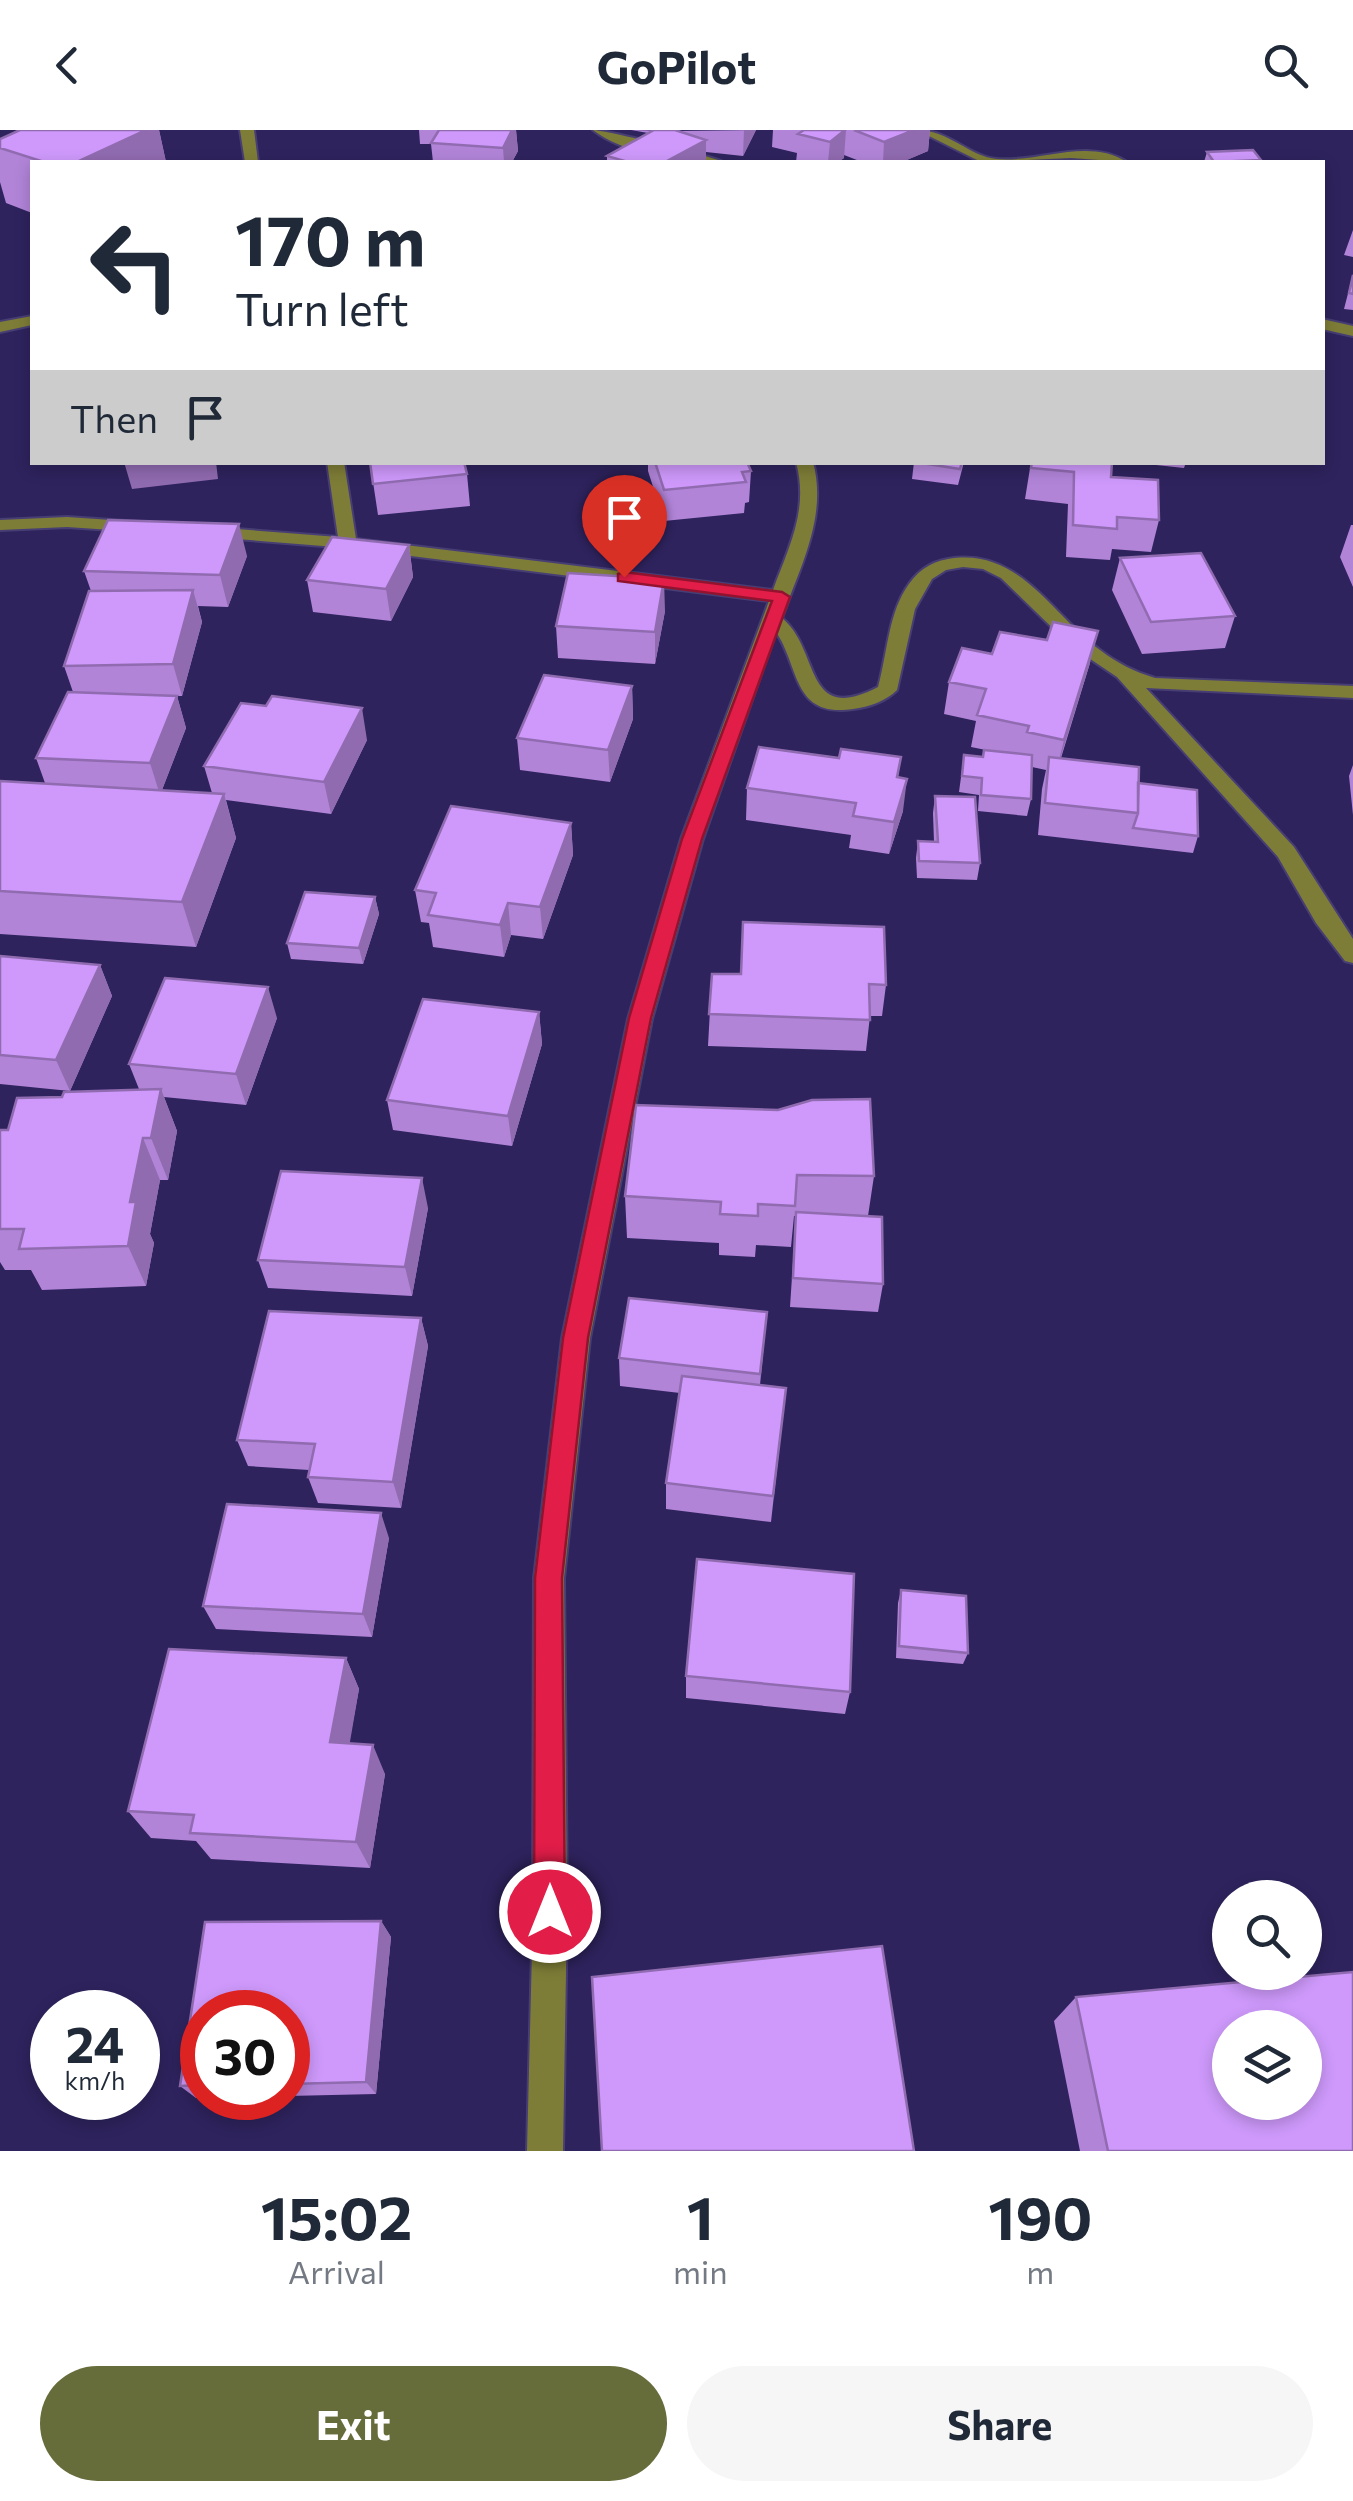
<!DOCTYPE html>
<html lang="en">
<head>
<meta charset="utf-8">
<style>
	body { margin:0; font-family:Commissioner,sans-serif; background:#f6f6f7; color:#1f2937; height:100vh; display:flex; flex-direction:column; font-size:38px; white-space:nowrap }
	* { box-sizing:border-box; margin:0 }
	p { font-size:32px; color:#747a83 }
	.icon { flex:none; width:55px; height:55px; fill:none; stroke:currentColor; stroke-width:2; stroke-linecap:round; stroke-linejoin:round }
	.map { position:relative; height:2021px; overflow:hidden }
	.panel { display:flex; flex-direction:column; background:#fff; flex:1 }
	.panel>* { flex:none }
	.hud { position:absolute; left:30px; top:30px; width:1295px; height:305px; border-radius:0px; box-shadow:0 5px 15px #0003; background:#fff; color:#1f2937; overflow:hidden }
	.buttons { position:absolute; left:1212px; top:1750px; display:grid; gap:20px }
	.buttons a { display:grid; place-items:center; width:110px; height:110px; border-radius:50%; background:#fff; box-shadow:0 5px 15px #0003; font-size:50px }
	.speed { position:absolute; left:30px; top:1860px; display:flex; gap:20px; font-size:50px; font-weight:700; text-align:center }
	.speed>* { display:grid; place-content:center; width:130px; height:130px; border-radius:50%; background:#fff; box-shadow:0 5px 15px #0003; line-height:1 }
	.speed small { font-size:25px; font-weight:400 }
	.speed .limit { border:15px solid #d22; background:#fff; color:#111 }
	.pin { position:absolute; display:grid; place-items:center; width:85px; height:85px; color:#fff; margin:-102px -42px; border-radius:50% 50% 50% 0; rotate:-45deg; box-shadow:0 0 10px #0007 }
	.pin .icon { rotate:45deg }
	.me { position:absolute; width:110px; margin:-55px; rotate:0deg; stroke-linejoin:round; filter:drop-shadow(0 0 8px #0008) }
	.turn { display:flex; align-items:center; gap:35px; height:210px; padding:0 40px; font-size:45px }
	.turn .icon { width:130px; height:130px; stroke-width:2.5 }
	.turn b { display:block; font-size:70px; line-height:85px }
	.then { display:flex; align-items:center; height:95px; padding:0 40px; background:#0003; gap:20px; font-size:38px }
	.eta { display:flex; justify-content:space-evenly; align-items:center; height:170px; text-align:center }
	.eta b { font-size:60px; font-weight:700; line-height:70px }
	.button { display:flex; gap:20px; margin-top:auto; padding:20px 40px }
	.button a { flex:1; height:115px; border-radius:60px; background:#676c3b; color:#fff; font-size:40px; font-weight:700; line-height:115px; text-align:center }
	.button a+a { background:#f6f6f7; color:#1f2937 }
	header { display:flex; justify-content:space-between; align-items:center; height:130px; padding:0 40px; background:#fff; font-size:45px; font-weight:700 }
	.map>svg:first-child { display:block }
	.lines { fill:none; stroke-linecap:round; stroke-linejoin:round }
	.minor-casing { stroke:#473e74; stroke-width:4 }
	.minor { fill:#7e7d37; fill-rule:evenodd }
	.wall { fill:#b184d8 }
	.shaded-wall { fill:#906bb0 }
	.building { fill:#ce99fb; stroke:#906bb0; stroke-width:2.5; fill-rule:evenodd }
	.route { fill:#e11d48; stroke:#92132f; stroke-width:2.5 }
</style>
</head>
<body>
<header><svg class="icon" aria-label="back" viewBox="0 0 24 24"><path d="M15 5l-7 7 7 7"/></svg>GoPilot<svg class="icon" aria-label="search" viewBox="0 0 24 24"><circle cx="10" cy="10" r="6"/><path d="M15 15l6 6"/></svg></header>
<div class="map">
<svg width="1353" height="2021" viewBox="0 0 1353 2021">
	<rect width="100%" height="100%" fill="#2e235d"/>
	<g class="lines">
		<defs>
			<path id="minor" d="M 240,0 L 254,0 L 258,32 L 245,32 Z
				M 593,0 C 605,0 715,27 723,32 C 684,34 624,24 593,0 Z
				M 917,0 C 949,0 970,27 997,29 C 1039,33 1087,7 1127,32 L 1071,28 L 981,32 Z
				M 32,186 L 32,195 L 0,202 L 0,192 Z
				M 1322,189 L 1353,196 L 1353,206 L 1322,199 Z
				M 327,332 L 344,332 L 356,409 L 773,460 C 789,416 809,380 796,332 L 813,332 C 828,387 799,439 782,488 C 821,520 803,596 878,557 C 887,525 888,488 905,460 C 915,443 929,432 948,429 C 1019,417 1050,483 1100,520 C 1117,533 1135,542 1155,548 L 1353,556 L 1353,568 L 1146,558 L 1294,717 L 1353,809 L 1353,833 L 1345,831 L 1316,793 L 1278,727 L 1117,547 L 1071,516 L 1001,448 L 983,439 L 963,437 L 946,440 L 932,449 L 915,479 L 897,560 C 886,571 869,577 853,579 C 792,588 800,537 776,502 L 703,709 L 652,889 L 590,1208 L 564,1448 L 567,1781 L 563,2021 L 527,2021 L 533,1781 L 534,1448 L 562,1208 L 628,889 L 681,709 L 769,471 L 348,418 L 211,407 L 202,402 L 211,397 L 338,407 Z
				M 67,387 L 141,392 L 150,397 L 141,402 L 67,397 L 0,400 L 0,390 Z"/>
		</defs>
		<!-- minor casing -->
		<use href="#minor" class="minor-casing"/>
		<!-- minor -->
		<use href="#minor" class="minor"/>
	</g>
	<!-- wall -->
	<path class="wall" d="M 159,0 L 166,32 L 32,32 L 32,83 L 6,73 L 0,52 L 0,9 Z
		M 419,0 L 516,0 L 518,21 L 512,32 L 433,32 L 431,14 L 420,14 Z
		M 631,0 L 678,1 L 756,0 L 743,26 L 706,22 L 706,32 L 607,32 L 607,26 L 648,3 Z
		M 773,0 L 930,0 L 928,21 L 902,32 L 862,32 L 844,25 L 844,28 L 838,32 L 796,32 L 797,23 L 772,17 Z
		M 1207,22 L 1261,30 L 1260,32 L 1204,32 Z
		M 1353,100 L 1353,127 L 1344,125 Z
		M 1353,144 L 1353,180 L 1344,179 Z
		M 370,332 L 467,344 L 470,376 L 378,385 Z
		M 648,332 L 747,332 L 751,341 L 749,372 L 745,373 L 744,383 L 664,391 L 648,341 Z
		M 914,332 L 964,332 L 958,355 L 912,349 Z
		M 1031,332 L 1111,347 L 1159,390 L 1151,422 L 1112,419 L 1110,430 L 1066,427 L 1068,374 L 1025,369 Z
		M 1128,332 L 1186,332 L 1184,338 Z
		M 1351,395 L 1353,395 L 1353,457 L 1340,427 Z
		M 409,415 L 413,447 L 391,491 L 313,482 L 307,450 Z
		M 247,426 L 228,477 L 198,476 L 202,492 L 182,566 L 177,566 L 186,598 L 162,660 L 212,663 L 204,636 L 367,610 L 331,684 L 226,670 L 236,708 L 196,817 L 0,804 L 0,651 L 45,653 L 36,628 L 73,562 L 64,536 L 91,461 L 84,441 Z
		M 1120,428 L 1235,486 L 1225,518 L 1142,524 L 1112,460 Z
		M 665,481 L 655,534 L 558,528 L 556,496 Z
		M 992,524 L 1090,533 L 1061,628 L 1138,653 L 1198,706 L 1193,723 L 1038,705 L 1042,659 L 1046,640 L 1032,637 L 1031,669 L 1027,686 L 978,681 L 979,665 L 959,662 L 964,625 L 983,627 L 986,620 L 971,617 L 976,591 L 944,584 L 949,552 Z
		M 632,556 L 633,589 L 610,652 L 520,640 L 517,608 Z
		M 901,627 L 898,647 L 903,681 L 889,724 L 849,718 L 851,705 L 746,690 L 747,658 L 839,628 Z
		M 1353,635 L 1353,685 L 1349,646 Z
		M 935,666 L 980,733 L 977,750 L 917,748 L 916,728 L 918,711 L 934,712 L 933,683 Z
		M 571,693 L 573,725 L 543,809 L 511,805 L 504,827 L 433,817 L 429,793 L 421,792 L 415,760 Z
		M 375,767 L 379,784 L 363,834 L 291,829 L 287,813 Z
		M 0,826 L 100,835 L 112,866 L 70,961 L 0,954 Z
		M 712,844 L 886,855 L 882,886 L 870,886 L 866,921 L 708,916 Z
		M 539,882 L 542,914 L 512,1016 L 393,1000 L 387,970 Z
		M 277,888 L 246,975 L 164,967 L 177,1001 L 168,1050 L 160,1050 L 150,1104 L 154,1113 L 146,1156 L 42,1160 L 31,1140 L 5,1140 L 0,1132 L 0,1000 L 8,1000 L 62,967 L 139,959 L 129,934 Z
		M 636,975 L 874,1046 L 868,1086 L 883,1154 L 878,1182 L 790,1177 L 796,1086 L 794,1086 L 791,1117 L 756,1115 L 755,1127 L 719,1125 L 719,1113 L 627,1108 L 625,1066 Z
		M 428,1078 L 412,1166 L 268,1158 L 258,1130 Z
		M 767,1182 L 760,1255 L 786,1258 L 771,1392 L 666,1379 L 666,1353 L 680,1263 L 620,1256 L 619,1228 Z
		M 421,1188 L 428,1216 L 401,1378 L 318,1373 L 308,1347 L 309,1340 L 248,1336 L 237,1310 Z
		M 389,1408 L 372,1507 L 216,1499 L 203,1476 Z
		M 901,1460 L 968,1523 L 963,1534 L 896,1528 L 898,1473 Z
		M 346,1528 L 359,1559 L 349,1613 L 385,1644 L 370,1738 L 211,1729 L 196,1711 L 151,1708 L 128,1681 Z
		M 686,1546 L 850,1562 L 845,1584 L 686,1568 Z
		M 381,1791 L 391,1807 L 376,1964 L 288,1966 L 288,1882 L 202,1882 L 202,1967 L 196,1968 L 180,1956 L 205,1792 Z
		M 1076,1867 L 1353,2021 L 1080,2021 L 1054,1891 Z"/>
	<!-- shaded-wall -->
	<path class="shaded-wall" d="M 146,0 L 159,0 L 166,32 L 77,32 Z
		M 512,0 L 516,0 L 518,21 L 512,32 L 504,32 L 503,18 Z
		M 744,0 L 756,0 L 743,26 Z
		M 846,0 L 844,28 L 838,32 L 828,32 L 830,12 Z
		M 914,0 L 930,0 L 928,21 L 902,32 L 883,32 L 884,12 Z
		M 706,10 L 706,32 L 665,32 Z
		M 124,332 L 216,332 L 218,349 L 132,359 Z
		M 239,394 L 247,426 L 228,477 L 220,445 Z
		M 409,415 L 413,447 L 391,491 L 386,459 Z
		M 664,449 L 665,481 L 655,534 L 655,502 Z
		M 193,460 L 202,492 L 182,566 L 173,534 Z
		M 1098,501 L 1090,533 L 1056,642 L 1064,610 Z
		M 632,556 L 633,589 L 610,652 L 608,620 Z
		M 177,566 L 186,598 L 160,665 L 150,633 Z
		M 362,578 L 367,610 L 331,684 L 324,652 Z
		M 907,649 L 903,681 L 889,724 L 894,692 Z
		M 224,664 L 236,708 L 196,817 L 182,772 Z
		M 571,693 L 573,725 L 543,809 L 540,777 Z
		M 375,767 L 379,784 L 363,834 L 359,818 Z
		M 508,773 L 511,805 L 504,827 L 500,795 Z
		M 100,835 L 112,866 L 70,961 L 56,930 Z
		M 268,857 L 277,888 L 246,975 L 236,944 Z
		M 539,882 L 542,914 L 512,1016 L 508,986 Z
		M 161,959 L 177,1001 L 168,1050 L 151,1008 Z
		M 143,1008 L 160,1050 L 150,1104 L 154,1113 L 146,1156 L 128,1116 L 130,1072 Z
		M 422,1048 L 428,1078 L 412,1166 L 405,1137 Z
		M 421,1188 L 428,1216 L 401,1378 L 393,1352 Z
		M 381,1383 L 389,1408 L 372,1507 L 363,1484 Z
		M 346,1528 L 359,1559 L 345,1641 L 330,1612 Z
		M 373,1615 L 385,1644 L 370,1738 L 356,1712 Z
		M 381,1791 L 391,1807 L 376,1964 L 366,1952 Z"/>
	<!-- building -->
	<path class="building" d="M 20,0 L 146,0 L 77,32 L 44,32 L 0,18 L 0,9 Z
		M 439,0 L 512,0 L 503,18 L 431,13 Z
		M 654,0 L 675,0 L 706,10 L 665,32 L 628,32 L 607,26 Z
		M 804,0 L 845,0 L 830,12 L 798,4 Z
		M 854,0 L 914,0 L 884,12 Z
		M 1253,20 L 1261,30 L 1214,32 L 1207,22 Z
		M 1353,145 L 1353,164 L 1349,163 Z
		M 370,332 L 464,332 L 467,344 L 373,354 Z
		M 655,332 L 747,332 L 751,341 L 742,342 L 746,352 L 664,360 Z
		M 915,332 L 962,332 L 960,339 Z
		M 1032,332 L 1112,332 L 1111,347 L 1158,350 L 1159,390 L 1117,387 L 1117,399 L 1073,395 L 1074,342 L 1031,338 Z
		M 108,390 L 239,394 L 220,445 L 84,441 Z
		M 332,407 L 409,415 L 386,459 L 307,450 Z
		M 1201,423 L 1235,486 L 1151,492 L 1120,428 Z
		M 568,443 L 664,449 L 655,502 L 556,496 Z
		M 193,460 L 173,534 L 64,536 L 89,461 Z
		M 1053,492 L 1098,501 L 1064,610 L 1027,602 L 1029,596 L 977,585 L 986,559 L 949,552 L 962,518 L 992,524 L 1000,502 L 1047,510 Z
		M 544,545 L 632,556 L 608,620 L 517,608 Z
		M 68,562 L 177,566 L 150,633 L 36,628 Z
		M 272,566 L 362,578 L 324,652 L 204,636 L 241,573 L 266,576 Z
		M 759,617 L 839,628 L 841,619 L 901,627 L 897,647 L 907,649 L 894,692 L 853,686 L 856,673 L 747,658 Z
		M 984,620 L 1032,625 L 1031,669 L 981,665 L 982,648 L 962,646 L 964,625 L 983,627 Z
		M 1049,627 L 1139,637 L 1138,683 L 1045,673 Z
		M 0,651 L 224,664 L 182,772 L 0,761 Z
		M 1138,653 L 1197,660 L 1198,706 L 1133,698 L 1138,683 Z
		M 935,666 L 975,667 L 980,733 L 919,731 L 918,711 L 938,712 Z
		M 451,676 L 571,693 L 540,777 L 508,773 L 500,795 L 428,785 L 436,763 L 415,760 Z
		M 305,762 L 375,767 L 359,818 L 287,813 Z
		M 743,792 L 884,797 L 886,855 L 869,854 L 870,890 L 709,884 L 712,844 L 741,844 Z
		M 0,826 L 100,835 L 56,930 L 0,925 Z
		M 165,848 L 268,857 L 236,944 L 129,934 Z
		M 423,869 L 539,882 L 508,986 L 387,970 Z
		M 161,959 L 151,1008 L 143,1008 L 130,1072 L 136,1072 L 128,1116 L 19,1119 L 24,1099 L 0,1099 L 0,1000 L 8,1000 L 17,968 L 62,967 L 64,962 Z
		M 870,969 L 874,1046 L 797,1045 L 795,1076 L 758,1074 L 758,1086 L 720,1084 L 721,1072 L 625,1066 L 636,975 L 778,980 L 812,970 Z
		M 281,1041 L 422,1048 L 405,1137 L 258,1130 Z
		M 796,1082 L 882,1087 L 883,1154 L 793,1148 Z
		M 629,1168 L 767,1182 L 760,1244 L 619,1228 Z
		M 269,1181 L 421,1188 L 393,1352 L 308,1347 L 315,1314 L 237,1310 Z
		M 682,1246 L 786,1258 L 773,1366 L 666,1353 Z
		M 227,1374 L 381,1383 L 363,1484 L 203,1476 Z
		M 697,1429 L 854,1444 L 850,1562 L 686,1546 Z
		M 901,1460 L 966,1466 L 968,1523 L 899,1516 Z
		M 169,1519 L 346,1528 L 330,1612 L 373,1615 L 356,1712 L 190,1703 L 194,1685 L 128,1681 Z
		M 381,1791 L 366,1952 L 288,1954 L 288,1882 L 202,1882 L 202,1955 L 180,1956 L 205,1792 Z
		M 882,1816 L 914,2021 L 602,2021 L 592,1847 Z
		M 1353,1842 L 1353,2021 L 1108,2021 L 1076,1867 ZM 1230,1898 L 1305,1898 L 1305,1972 L 1230,1972 Z"/>
	<!-- route -->
	<path class="route" d="M 624,442 L 782,462 L 790,467 L 702,709 L 651,888 L 588,1208 L 562,1448 L 565,1782 L 561,1792 L 550,1797 L 539,1792 L 534,1782 L 535,1448 L 563,1208 L 629,888 L 682,709 L 772,471 L 618,451 L 618,444 Z"/>
</svg>
<div class="buttons">
<a><svg class="icon" aria-label="search" viewBox="0 0 24 24"><circle cx="10" cy="10" r="6"/><path d="M15 15l6 6"/></svg></a>
<a><svg class="icon" aria-label="layers" viewBox="0 0 24 24"><path d="M12 4l9 5-9 5-9-5zM3 14l9 5 9-5"/></svg></a>
</div>
<div class="speed"><div>24<small>km/h</small></div><div class="limit">30</div></div>
<div class="pin" style="left:624px;top:447px;background:#d93025"><svg class="icon" aria-label="arrive" viewBox="0 0 24 24"><path d="M6 21V4h12l-3 4 3 4H6"/></svg></div>
<svg class="me" style="left:550px;top:1782px" viewBox="-20 -20 40 40"><circle r="17" fill="#e11d48" stroke="#fff" stroke-width="3"/><path d="M0-11L8 9 0 5-8 9z" fill="#fff"/></svg>
<div class="hud">
<div class="turn"><svg class="icon" aria-label="left" viewBox="0 0 24 24"><path d="M17 20v-9H6M10 6l-5 5 5 5"/></svg><div><b>170 m</b>Turn left</div></div>
<div class="then">Then<svg class="icon" aria-label="arrive" viewBox="0 0 24 24"><path d="M6 21V4h12l-3 4 3 4H6"/></svg></div>
</div>
</div>
<section class="panel">
<div class="eta">
<div><b>15:02</b><p>Arrival</p></div>
<div><b>1</b><p>min</p></div>
<div><b>190</b><p>m</p></div>
</div>
<div class="button"><a>Exit</a><a>Share</a></div>
</section>
</body>
</html>
